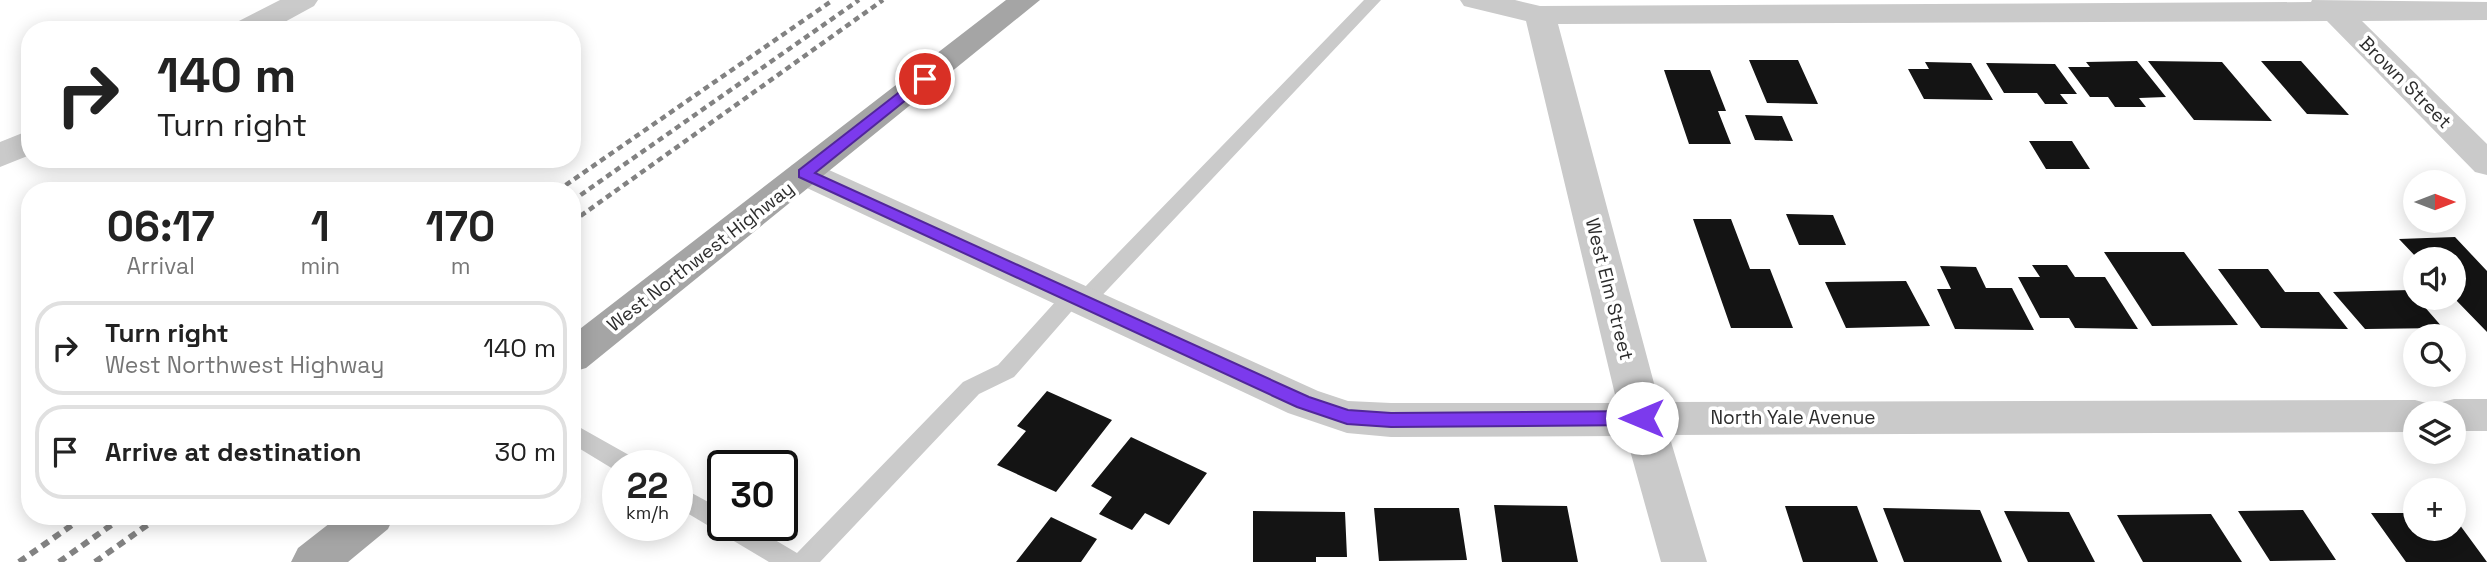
<!DOCTYPE html>
<html lang="en">
<head>
<meta charset="utf-8">
<style>
	body { margin:0; font-family:"Space Grotesk",sans-serif; background:#f2f2f2; color:#222; height:100vh; display:flex; flex-direction:column; font-size:26px; white-space:nowrap }
	* { box-sizing:border-box; margin:0 }
	p { font-size:23px; color:#767676 }
	.icon { flex:none; width:38px; height:38px; fill:none; stroke:currentColor; stroke-width:2; stroke-linecap:round; stroke-linejoin:round }
	.map { position:relative; flex:1; overflow:hidden }
	.details { position:absolute; left:21px; top:182px; width:560px; height:343px; display:flex; flex-direction:column; background:#fff; border-radius:28px; box-shadow:0 4px 18px #0003 }
	.details>* { flex:none }
	.top-card { position:absolute; left:21px; top:21px; width:560px; height:147px; border-radius:28px; box-shadow:0 4px 18px #0003; background:#fff; color:#222; overflow:hidden }
	.needle { width:46px; rotate:90deg }
	.controls { position:absolute; left:2403px; top:170px; display:grid; gap:14px }
	.controls a { display:grid; place-items:center; width:63px; height:63px; border-radius:50%; background:#fff; box-shadow:0 4px 18px #0003; font-size:35px }
	.speed { position:absolute; left:602px; top:450px; display:flex; gap:14px; font-size:35px; font-weight:700; text-align:center }
	.speed>* { display:grid; place-content:center; width:91px; height:91px; border-radius:50%; background:#fff; box-shadow:0 4px 18px #0003; line-height:1 }
	.speed small { font-size:18px; font-weight:400 }
	.speed .limit { border:4px solid #111; border-radius:10px; background:#fff; color:#111 }
	.pin { position:absolute; display:grid; place-items:center; width:60px; height:60px; color:#fff; margin:-30px; border:4px solid #fff; border-radius:50%; box-shadow:0 2px 7px #0007 }
	.me { position:absolute; width:77px; margin:-38px; rotate:270deg; stroke-linejoin:round; filter:drop-shadow(0 0 5px #0008) }
	.turn { display:flex; align-items:center; gap:24px; height:147px; padding:0 21px; font-size:32px }
	.turn .icon { width:91px; height:91px; stroke-width:2.5 }
	.turn b { display:block; font-size:49px; line-height:60px }
	.eta { display:flex; justify-content:space-evenly; align-items:center; height:119px; text-align:center }
	.eta b { font-size:42px; font-weight:700; line-height:49px }
	ul { padding:0; list-style:none }
	li { display:flex; align-items:center; gap:21px; height:94px; margin:0 14px 10px; padding:0 7px; border:4px solid #e0e0e0; border-radius:28px }
	li div { flex:1 }
	li b { display:block; font-size:26px }
	li em { font-style:normal }
	.map>svg:first-child { display:block }
	.building { fill:#141414 }
	.lines { fill:none; stroke-linecap:round; stroke-linejoin:round }
	.lane { fill:#cacaca; fill-rule:evenodd }
	.street { fill:#cacaca; fill-rule:evenodd }
	.primary { fill:#a5a5a5; fill-rule:evenodd }
	.rail-far1 { stroke:#828282; stroke-width:4.5; stroke-dasharray:6 4.5; stroke-linecap:butt }
	.rail { stroke:#828282; stroke-width:6; stroke-dasharray:8 6; stroke-linecap:butt }
	.route { fill:#7c3aed; stroke:#51269a; stroke-width:2 }
	.labels { text-anchor:middle; stroke-width:7; stroke-linejoin:round; paint-order:stroke }
	.street-label { font-size:19px; fill:#2d2d2d; stroke:#fff }
</style>
</head>
<body>
<div class="map">
<svg width="2487" height="562" viewBox="0 0 2487 562">
	<rect width="100%" height="100%" fill="#fff"/>
	<!-- building -->
	<path class="building" d="M 1749,60 L 1798,60 L 1818,104 L 1767,103 Z
		M 2137,61 L 2166,97 L 2139,98 L 2146,107 L 2115,107 L 2108,97 L 2090,97 L 2068,67 L 2090,67 L 2086,62 Z
		M 2148,61 L 2222,62 L 2272,121 L 2194,120 Z
		M 2261,61 L 2301,61 L 2349,115 L 2307,114 Z
		M 1925,62 L 1971,63 L 1993,100 L 1924,99 L 1908,69 L 1929,69 Z
		M 1986,63 L 2055,64 L 2077,94 L 2060,94 L 2068,104 L 2045,104 L 2037,93 L 2004,93 Z
		M 1664,70 L 1710,70 L 1726,111 L 1718,111 L 1731,144 L 1689,144 Z
		M 1745,115 L 1782,116 L 1793,141 L 1755,140 Z
		M 2029,141 L 2072,141 L 2090,169 L 2046,169 Z
		M 1786,214 L 1833,215 L 1846,245 L 1799,245 Z
		M 1693,219 L 1731,219 L 1750,269 L 1770,269 L 1793,328 L 1731,328 Z
		M 2455,237 L 2487,271 L 2487,332 L 2454,298 L 2454,259 L 2418,259 L 2399,239 Z
		M 2104,252 L 2184,252 L 2238,325 L 2152,326 Z
		M 2032,265 L 2067,265 L 2075,277 L 2105,277 L 2138,329 L 2075,328 L 2069,318 L 2040,318 L 2018,277 L 2040,277 Z
		M 1940,266 L 1976,267 L 1986,288 L 2012,288 L 2034,330 L 1955,329 L 1937,289 L 1951,289 Z
		M 2218,269 L 2268,269 L 2285,292 L 2319,292 L 2348,329 L 2261,328 Z
		M 1906,281 L 1930,326 L 1846,328 L 1825,282 Z
		M 2410,290 L 2443,328 L 2365,329 L 2333,292 Z
		M 1047,391 L 1112,420 L 1056,492 L 997,465 L 1026,431 L 1017,426 Z
		M 1131,437 L 1207,473 L 1169,525 L 1145,513 L 1132,530 L 1099,514 L 1112,497 L 1091,486 Z
		M 1494,505 L 1567,506 L 1578,562 L 1502,562 Z
		M 1785,506 L 1857,506 L 1878,562 L 1803,562 Z
		M 1374,508 L 1459,508 L 1467,560 L 1379,561 Z
		M 1883,508 L 1980,510 L 2002,562 L 1904,562 Z
		M 2303,510 L 2336,560 L 2270,561 L 2238,511 Z
		M 1253,511 L 1345,512 L 1347,557 L 1316,557 L 1316,562 L 1253,562 Z
		M 2004,511 L 2069,512 L 2095,562 L 2028,562 Z
		M 2371,513 L 2415,513 L 2415,528 L 2454,528 L 2454,517 L 2487,562 L 2406,562 Z
		M 2211,514 L 2242,562 L 2143,562 L 2117,515 Z
		M 1051,517 L 1097,539 L 1081,562 L 1016,562 Z"/>
	<g class="lines">
		<!-- lane -->
		<path class="lane" d="M 1364,0 L 1381,0 L 1093,305 L 1077,305 L 1014,377 L 979,394 L 820,562 L 769,562 L 677,507 L 677,485 L 723,510 L 723,525 L 750,525 L 797,553 L 963,382 L 998,365 L 1066,290 L 1074,287 L 1082,290 Z
			M 572,423 L 636,459 L 640,466 L 618,466 L 618,472 L 572,444 Z"/>
		<!-- street -->
		<path class="street" d="M 280,0 L 318,0 L 314,6 L 270,30 L 230,30 L 235,23 Z
			M 1460,0 L 1515,0 L 1540,6 L 2311,2 L 2312,0 L 2487,2 L 2487,20 L 2362,21 L 2487,144 L 2487,175 L 2475,172 L 2327,21 L 1558,24 L 1659,402 L 2415,400 L 2430,404 L 2434,412 L 2439,403 L 2454,399 L 2487,399 L 2487,431 L 2454,431 L 2454,413 L 2415,413 L 2415,432 L 1669,435 L 1707,562 L 1661,562 L 1626,436 L 1391,437 L 1347,433 L 1288,413 L 792,181 L 787,173 L 792,165 L 805,161 L 818,165 L 1318,391 L 1348,401 L 1391,403 L 1617,403 L 1526,21 L 1464,6 Z
			M 30,130 L 30,155 L 0,167 L 0,142 Z"/>
		<!-- primary -->
		<path class="primary" d="M 1006,0 L 1040,0 L 586,368 L 572,372 L 572,335 Z
			M 339,516 L 394,516 L 388,529 L 348,562 L 291,562 L 298,548 Z"/>
		<!-- rail-far1 -->
		<path class="rail-far1" d="M 557,191 L 833,0
			M 572,201 L 859,0
			M 572,222 L 883,0"/>
		<!-- rail -->
		<path class="rail" d="M 19,562 L 85,516
			M 59,562 L 124,516
			M 95,562 L 160,516"/>
	</g>
	<!-- route -->
	<path class="route" d="M 920,76 L 932,79 L 815,173 L 1309,397 L 1348,410 L 1391,413 L 1642,411 L 1651,418 L 1642,425 L 1391,427 L 1347,424 L 1297,407 L 799,177 L 799,170 Z"/>
	<g class="labels">
		<!-- street labels -->
		<g class="street-label">
			<text transform="translate(2406 82) rotate(45)" y="7">Brown Street</text>
			<text transform="translate(700 256) rotate(-38)" y="7">West Northwest Highway</text>
			<text transform="translate(1610 289) rotate(76)" y="7">West Elm Street</text>
			<text x="1793" y="424">North Yale Avenue</text>
		</g>
	</g>
</svg>
<div class="controls">
<a><svg class="needle" viewBox="-14 -14 28 28"><path d="M0-13l5 13h-10z" fill="#e53935"/><path d="M0 13l5-13h-10z" fill="#767676"/></svg></a>
<a><svg class="icon" aria-label="sound" viewBox="0 0 24 24"><path d="M4 9h4l5-4v14l-5-4H4zM17 9q2 3 0 6"/></svg></a>
<a><svg class="icon" aria-label="search" viewBox="0 0 24 24"><circle cx="10" cy="10" r="6"/><path d="M15 15l6 6"/></svg></a>
<a><svg class="icon" aria-label="layers" viewBox="0 0 24 24"><path d="M12 4l9 5-9 5-9-5zM3 14l9 5 9-5"/></svg></a>
<a>+</a>
</div>
<div class="speed"><div>22<small>km/h</small></div><div class="limit">30</div></div>
<div class="pin" style="left:925px;top:79px;background:#d93025"><svg class="icon" aria-label="arrive" viewBox="0 0 24 24"><path d="M6 21V4h12l-3 4 3 4H6"/></svg></div>
<svg class="me" style="left:1642px;top:418px" viewBox="-20 -20 40 40"><circle r="19" fill="#fff"/><path d="M0-13L10 11 0 6-10 11z" fill="#7c3aed"/></svg>
<div class="top-card">
<div class="turn"><svg class="icon" aria-label="right" viewBox="0 0 24 24"><path d="M7 20v-9h11M14 6l5 5-5 5"/></svg><div><b>140 m</b>Turn right</div></div>
</div>
<section class="details">
<div class="eta">
<div><b>06:17</b><p>Arrival</p></div>
<div><b>1</b><p>min</p></div>
<div><b>170</b><p>m</p></div>
</div>
<ul>
<li><svg class="icon" aria-label="right" viewBox="0 0 24 24"><path d="M7 20v-9h11M14 6l5 5-5 5"/></svg><div><b>Turn right</b><p>West Northwest Highway</p></div><em>140 m</em></li>
<li><svg class="icon" aria-label="arrive" viewBox="0 0 24 24"><path d="M6 21V4h12l-3 4 3 4H6"/></svg><div><b>Arrive at destination</b></div><em>30 m</em></li>
</ul>
</section>
</div>
</body>
</html>
